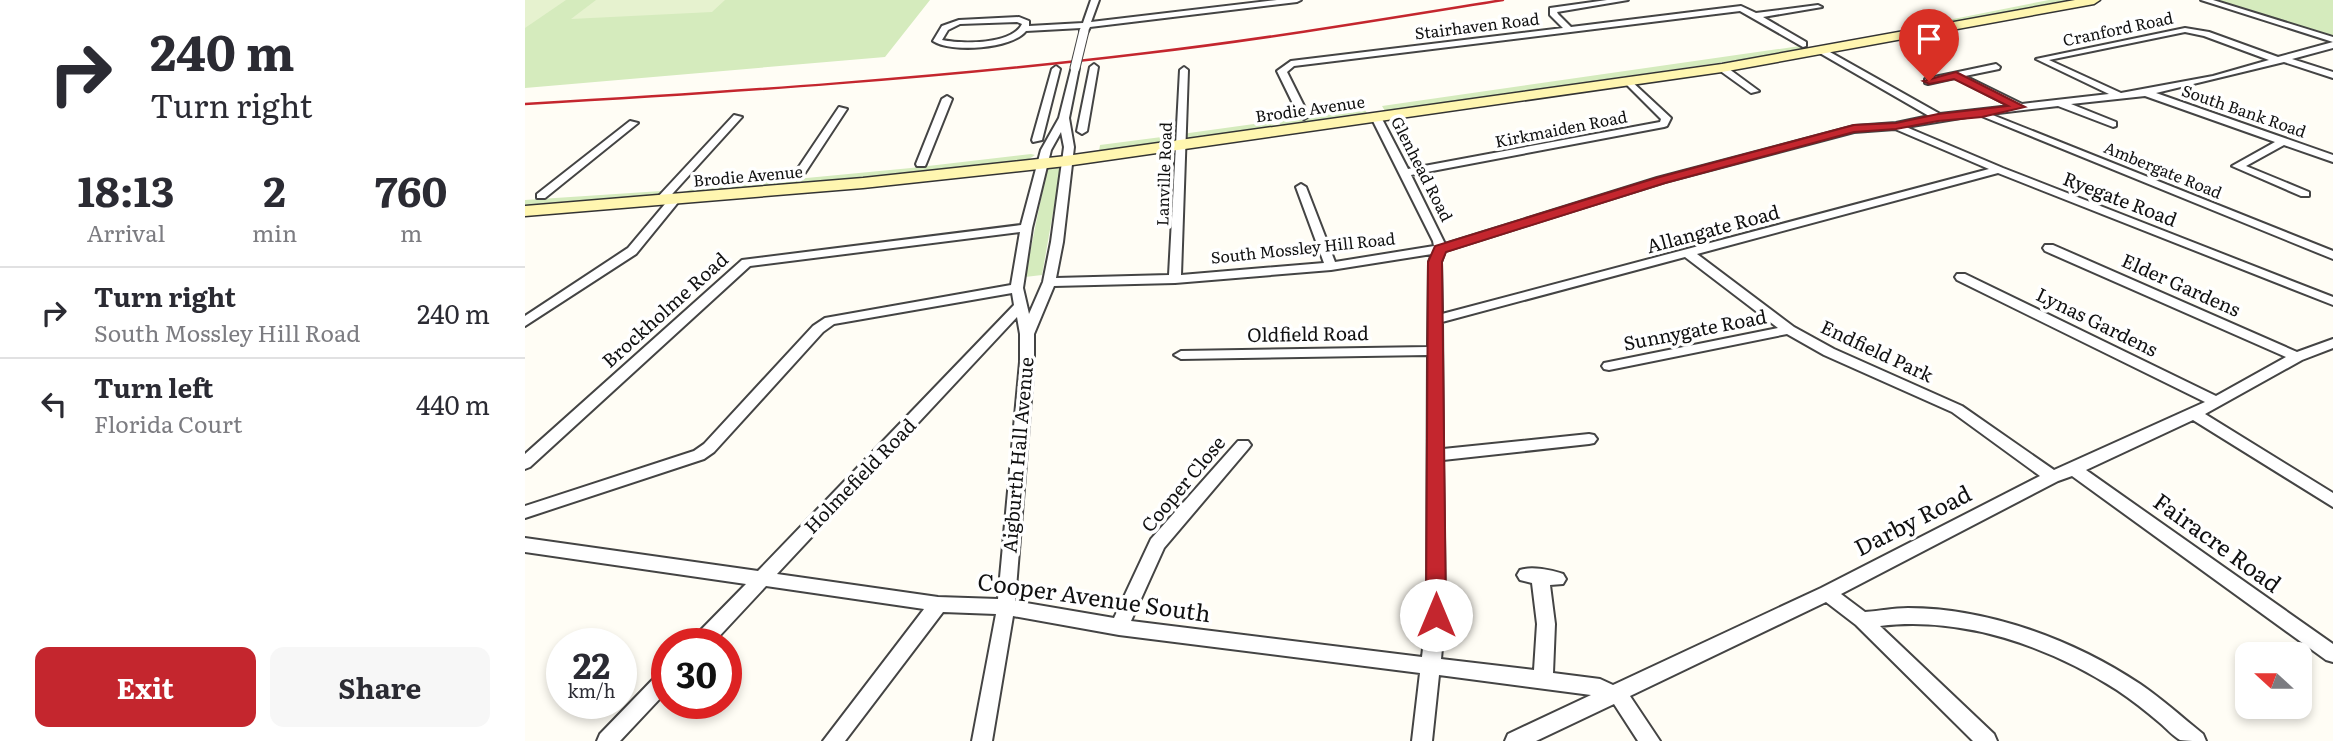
<!DOCTYPE html>
<html lang="en">
<head>
<meta charset="utf-8">
<style>
	body { margin:0; font-family:Literata,serif; background:#f7f7f7; color:#2b2b33; height:100vh; display:flex; flex-direction:column; font-size:26px; white-space:nowrap }
	* { box-sizing:border-box; margin:0 }
	p { font-size:23px; color:#7c7c81 }
	.icon { flex:none; width:38px; height:38px; fill:none; stroke:currentColor; stroke-width:2; stroke-linecap:round; stroke-linejoin:round }
	.map { position:relative; flex:1; overflow:hidden }
	.panel { display:flex; flex-direction:column; background:#fff; width:525px }
	.panel>* { flex:none }
	.top-card { background:#fff; color:#2b2b33; overflow:hidden }
	.needle { width:46px; rotate:291deg }
	.fabs { position:absolute; left:1710px; top:642px; display:grid; gap:14px }
	.fabs a { display:grid; place-items:center; width:77px; height:77px; border-radius:14px; background:#fff; box-shadow:0 4px 10px #0003; font-size:35px }
	.speed { position:absolute; left:21px; top:628px; display:flex; gap:14px; font-size:35px; font-weight:700; text-align:center }
	.speed>* { display:grid; place-content:center; width:91px; height:91px; border-radius:50%; background:#fff; box-shadow:0 4px 10px #0003; line-height:1 }
	.speed small { font-size:18px; font-weight:400 }
	.speed .limit { border:10px solid #d22; background:#fff; color:#111 }
	.pin { position:absolute; display:grid; place-items:center; width:60px; height:60px; color:#fff; margin:-72px -30px; border-radius:50% 50% 50% 0; rotate:-45deg; box-shadow:0 0 7px #0007 }
	.pin .icon { rotate:45deg }
	.me { position:absolute; width:77px; margin:-38px; rotate:0deg; stroke-linejoin:round; filter:drop-shadow(0 0 5px #0008) }
	.turn { display:flex; align-items:center; gap:24px; height:147px; padding:0 35px; font-size:32px }
	.turn .icon { width:91px; height:91px; stroke-width:2.5 }
	.turn b { display:block; font-size:49px; line-height:60px }
	.eta { display:flex; justify-content:space-evenly; align-items:center; height:119px; text-align:center }
	.eta b { font-size:42px; font-weight:700; line-height:49px }
	.primary-button { display:flex; gap:14px; margin-top:auto; padding:14px 35px }
	.primary-button a { flex:1; height:80px; border-radius:14px; background:#c4262e; color:#fff; font-size:28px; font-weight:700; line-height:80px; text-align:center }
	.primary-button a+a { background:#f7f7f7; color:#2b2b33 }
	ul { padding:0; list-style:none }
	li { display:flex; align-items:center; gap:21px; height:91px; padding:0 35px; border-top:2px solid #e1e1e2 }
	li div { flex:1 }
	li b { display:block; font-size:26px }
	li em { font-style:normal }
	main { display:flex; flex:1; min-height:0 }
	.map>svg:first-child { display:block }
	.green { fill:#d5ebbd }
	.pitch { fill:#e6f2cf }
	.lines { fill:none; stroke-linecap:round; stroke-linejoin:round }
	.street-casing { stroke:#444; stroke-width:4 }
	.secondary-casing { stroke:#333; stroke-width:3 }
	.street { fill:#fff; fill-rule:evenodd }
	.secondary { fill:#fff6b0; fill-rule:evenodd }
	.rail { stroke:#c4262e; stroke-width:2.5 }
	.street-bridge-casing { stroke:#444; stroke-width:11; stroke-linecap:butt }
	.street-bridge { stroke:#fff; stroke-width:9 }
	.route { fill:#c4262e; stroke:#7f191e; stroke-width:2 }
	.labels { text-anchor:middle; stroke-width:7; stroke-linejoin:round; paint-order:stroke }
	.far-street-label { font-size:16px; fill:#111; stroke:#fff }
	.street-label { font-size:19px; fill:#111; stroke:#fff }
	.near-street-label { font-size:23px; fill:#111; stroke:#fff }
</style>
</head>
<body>
<main>
<section class="panel">
<div class="top-card">
<div class="turn"><svg class="icon" aria-label="right" viewBox="0 0 24 24"><path d="M7 20v-9h11M14 6l5 5-5 5"/></svg><div><b>240 m</b>Turn right</div></div>
</div>
<div class="eta">
<div><b>18:13</b><p>Arrival</p></div>
<div><b>2</b><p>min</p></div>
<div><b>760</b><p>m</p></div>
</div>
<ul>
<li><svg class="icon" aria-label="right" viewBox="0 0 24 24"><path d="M7 20v-9h11M14 6l5 5-5 5"/></svg><div><b>Turn right</b><p>South Mossley Hill Road</p></div><em>240 m</em></li>
<li><svg class="icon" aria-label="left" viewBox="0 0 24 24"><path d="M17 20v-9H6M10 6l-5 5 5 5"/></svg><div><b>Turn left</b><p>Florida Court</p></div><em>440 m</em></li>
</ul>
<div class="primary-button"><a>Exit</a><a>Share</a></div>
</section>
<div class="map">
<svg width="1808" height="741" viewBox="0 0 1808 741">
	<rect width="100%" height="100%" fill="#fffdf5"/>
	<!-- green -->
	<path class="green" d="M 0,0 L 405,0 L 360,57 L 0,88 Z
		M 1524,0 L 1557,0 L 1411,28 L 1403,24 Z
		M 1687,0 L 1808,0 L 1808,38 Z
		M 1275,46 L 1282,50 L 860,111 L 857,106 Z
		M 839,109 L 843,114 L 756,126 L 753,120 Z
		M 751,121 L 745,124 L 754,126 L 660,138 L 660,134 L 664,133 Z
		M 652,135 L 649,141 L 574,151 L 575,145 Z
		M 506,154 L 510,155 L 501,161 L 266,187 L 148,195 L 168,189 L 386,168 Z
		M 536,167 L 517,275 L 500,277 L 522,169 Z
		M 136,191 L 139,193 L 136,196 L 0,207 L 0,200 Z"/>
	<!-- pitch -->
	<path class="pitch" d="M 0,0 L 41,0 L 0,28 Z
		M 71,0 L 200,0 L 187,12 L 46,19 Z"/>
	<g class="lines">
		<defs>
			<path id="street" d="M 566,0 L 574,0 L 566,22 L 752,0 L 776,0 L 772,2 L 565,27 L 562,33 L 559,34 L 555,31 L 556,28 L 501,31 C 487,49 426,53 408,41 L 417,26 L 434,20 L 494,17 L 504,21 L 504,26 L 558,23 ZM 492,22 L 497,24 C 487,45 437,44 417,40 L 423,30 L 435,24 Z
				M 1082,0 L 1103,0 L 1032,12 L 1033,14 L 1046,27 L 1216,6 L 1231,13 L 1293,5 L 1297,7 L 1238,17 L 1281,42 L 1281,46 L 1278,47 L 1215,11 L 769,66 L 762,72 L 784,116 L 779,119 L 774,116 L 752,71 L 766,61 L 1038,28 L 1025,15 L 1025,8 Z
				M 1676,0 L 1688,0 L 1808,37 L 1808,48 L 1767,59 L 1808,72 L 1808,78 L 1759,62 L 1631,93 L 1808,155 L 1808,162 L 1759,145 L 1721,166 L 1784,192 L 1784,196 L 1776,196 L 1707,166 L 1750,142 L 1620,96 L 1546,104 L 1591,122 L 1591,126 L 1588,127 L 1533,106 L 1465,114 L 1808,251 L 1808,259 L 1454,115 L 1381,127 L 1478,168 L 1808,297 L 1808,305 L 1473,173 L 1172,254 L 1269,327 L 1309,349 L 1437,406 L 1529,470 L 1680,402 L 1432,280 L 1430,277 L 1432,274 L 1440,274 L 1691,396 L 1761,357 L 1520,251 L 1518,248 L 1520,245 L 1528,245 L 1772,352 L 1808,339 L 1808,348 L 1777,360 L 1680,414 L 1808,493 L 1808,507 L 1668,420 L 1561,470 L 1808,644 L 1808,662 L 1801,660 L 1547,476 L 1533,481 L 1316,594 L 1340,612 C 1354,611 1369,608 1383,608 C 1463,608 1549,640 1615,684 C 1637,699 1657,717 1678,734 L 1681,741 C 1674,741 1661,741 1655,740 C 1648,736 1641,728 1635,723 C 1621,711 1607,700 1592,690 C 1523,646 1438,616 1355,626 L 1469,734 L 1472,741 L 1448,741 L 1331,625 L 1301,602 L 1105,696 L 1135,741 L 1113,741 L 1089,704 L 1011,741 L 980,741 L 983,734 L 1066,695 L 914,675 L 907,741 L 887,741 L 895,673 L 594,635 L 488,616 L 467,741 L 447,741 L 471,614 L 418,612 L 320,741 L 298,741 L 399,609 L 241,586 L 187,644 L 166,644 L 168,638 L 221,584 L 0,552 L 0,538 L 233,571 L 489,305 L 487,293 L 309,324 L 298,332 L 189,452 L 179,459 L 0,518 L 0,506 L 169,451 L 179,444 L 288,326 L 300,318 L 486,285 L 495,232 L 225,266 L 5,467 L 0,469 L 0,454 L 217,260 L 496,225 L 516,150 L 534,118 L 547,66 L 554,68 L 544,118 L 549,147 L 538,242 L 531,278 L 644,275 L 655,70 L 659,67 L 663,70 L 656,275 L 799,263 L 771,187 L 776,184 L 781,187 L 810,262 L 909,246 L 908,241 L 846,117 L 851,114 L 856,117 L 883,169 L 1135,122 L 1136,119 L 1101,84 L 1101,80 L 1104,79 L 1146,118 L 1142,126 L 1139,127 L 886,175 L 920,244 L 1132,178 L 1329,126 L 1371,123 L 1404,116 L 1293,52 L 1293,48 L 1296,47 L 1415,114 L 1485,106 L 1430,78 L 1403,84 L 1400,83 L 1400,79 L 1471,64 L 1475,67 L 1474,69 L 1440,76 L 1497,104 L 1584,94 L 1511,59 L 1660,28 L 1684,32 L 1753,57 L 1808,42 ZM 1660,32 L 1679,36 L 1744,60 L 1688,76 L 1596,93 L 1524,60 ZM 1370,129 L 1464,169 L 917,314 L 916,262 L 920,251 L 1140,182 L 1329,132 ZM 536,132 L 539,147 L 526,242 L 518,282 L 504,314 L 498,288 L 507,228 L 526,150 ZM 907,254 L 904,262 L 903,347 L 656,351 L 649,355 L 656,359 L 903,355 L 902,615 L 897,657 L 606,621 L 639,548 L 723,449 L 726,445 L 723,441 L 713,441 L 626,539 L 589,618 L 490,601 L 509,362 L 509,334 L 529,286 L 650,283 L 806,270 ZM 1160,257 L 1253,328 L 1084,362 L 1079,363 L 1077,366 L 1079,369 L 1084,370 L 1262,334 L 1299,355 L 1427,412 L 1515,476 L 1296,588 L 1088,685 L 1075,679 L 1028,673 L 1030,624 L 1025,585 L 1038,584 L 1041,579 L 1038,574 C 1026,570 1007,566 995,570 L 992,575 L 995,580 L 1007,583 L 1012,624 L 1009,670 L 916,659 L 920,615 L 918,460 L 1064,444 L 1069,443 L 1072,439 L 1069,435 L 1064,434 L 918,449 L 917,322 ZM 492,317 L 495,334 L 495,362 L 473,599 L 413,597 L 252,574 Z
				M 569,64 L 573,67 L 562,131 L 557,134 L 552,131 L 565,67 Z
				M 531,66 L 535,69 L 517,140 L 508,142 L 507,140 L 527,69 Z
				M 1194,66 L 1200,66 L 1234,91 L 1226,93 L 1194,70 Z
				M 422,96 L 427,99 L 401,164 L 400,166 L 392,166 L 391,164 L 417,99 Z
				M 314,107 L 322,109 L 276,179 L 268,179 L 267,177 Z
				M 209,115 L 217,117 L 139,203 L 131,203 L 131,199 Z
				M 105,121 L 113,123 L 20,198 L 12,198 L 12,194 Z
				M 149,197 L 155,200 L 111,254 L 0,326 L 0,316 L 103,248 L 145,198 Z
				M 142,670 L 142,691 L 95,741 L 72,741 L 75,734 L 135,672 Z"/>
			<path id="secondary" d="M 1550,0 L 1575,0 L 1569,4 L 1197,72 L 541,166 L 338,188 L 0,216 L 0,206 L 338,178 L 541,156 L 1197,64 Z"/>
		</defs>
		<!-- street casing -->
		<use href="#street" class="street-casing"/>
		<!-- secondary casing -->
		<use href="#secondary" class="secondary-casing"/>
		<!-- street -->
		<use href="#street" class="street"/>
		<!-- secondary -->
		<use href="#secondary" class="secondary"/>
		<!-- rail -->
		<path class="rail" d="M 0,104 C 208,92 416,78 622,53 C 741,39 860,19 978,0"/>
		<defs>
			<path id="street-bridge" d="M 550,68 L 559,31"/>
		</defs>
		<!-- street-bridge casing -->
		<use href="#street-bridge" class="street-bridge-casing"/>
		<!-- street-bridge -->
		<use href="#street-bridge" class="street-bridge"/>
	</g>
	<!-- route -->
	<path class="route" d="M 1431,72 L 1500,107 L 1457,117 L 1413,121 L 1371,129 L 1329,132 L 1140,183 L 921,252 L 917,262 L 921,615 L 918,621 L 911,624 L 904,621 L 901,615 L 903,262 L 910,246 L 1131,178 L 1329,125 L 1371,123 L 1413,114 L 1483,106 L 1429,79 L 1404,84 L 1398,81 Z"/>
	<g class="labels">
		<!-- far-street labels -->
		<g class="far-street-label">
			<text transform="translate(952 26) rotate(-7)" y="6">Stairhaven Road</text>
			<text transform="translate(1593 29) rotate(-12)" y="6">Cranford Road</text>
			<text transform="translate(785 109) rotate(-8)" y="6">Brodie Avenue</text>
			<text transform="translate(1719 111) rotate(19)" y="6">South Bank Road</text>
			<text transform="translate(1036 129) rotate(-11)" y="6">Kirkmaiden Road</text>
			<text transform="translate(897 169) rotate(63)" y="6">Glenhead Road</text>
			<text transform="translate(1638 170) rotate(22)" y="6">Ambergate Road</text>
			<text transform="translate(639 174) rotate(-88)" y="6">Lanville Road</text>
			<text transform="translate(223 176) rotate(-5)" y="6">Brodie Avenue</text>
			<text transform="translate(778 248) rotate(-6)" y="6">South Mossley Hill Road</text>
		</g>
		<!-- street labels -->
		<g class="street-label">
			<text transform="translate(1595 199) rotate(21)" y="7">Ryegate Road</text>
			<text transform="translate(1188 229) rotate(-15)" y="7">Allangate Road</text>
			<text transform="translate(1656 285) rotate(24)" y="7">Elder Gardens</text>
			<text transform="translate(140 310) rotate(-42)" y="7">Brockholme Road</text>
			<text transform="translate(1572 322) rotate(26)" y="7">Lynas Gardens</text>
			<text transform="translate(1170 330) rotate(-11)" y="7">Sunnygate Road</text>
			<text transform="translate(783 334) rotate(-1)" y="7">Oldfield Road</text>
			<text transform="translate(1352 351) rotate(25)" y="7">Endfield Park</text>
			<text transform="translate(493 455) rotate(-85)" y="7">Aigburth Hall Avenue</text>
			<text transform="translate(335 476) rotate(-46)" y="7">Holmefield Road</text>
			<text transform="translate(658 484) rotate(-50)" y="7">Cooper Close</text>
		</g>
		<!-- near-street labels -->
		<g class="near-street-label">
			<text transform="translate(1388 521) rotate(-27)" y="8">Darby Road</text>
			<text transform="translate(1692 543) rotate(36)" y="8">Fairacre Road</text>
			<text transform="translate(569 598) rotate(8)" y="8">Cooper Avenue South</text>
		</g>
	</g>
</svg>
<div class="fabs">
<a><svg class="needle" viewBox="-14 -14 28 28"><path d="M0-13l5 13h-10z" fill="#e53935"/><path d="M0 13l5-13h-10z" fill="#7c7c81"/></svg></a>
</div>
<div class="speed"><div>22<small>km/h</small></div><div class="limit">30</div></div>
<div class="pin" style="left:1404px;top:81px;background:#d93025"><svg class="icon" aria-label="arrive" viewBox="0 0 24 24"><path d="M6 21V4h12l-3 4 3 4H6"/></svg></div>
<svg class="me" style="left:911px;top:615px" viewBox="-20 -20 40 40"><circle r="19" fill="#fff"/><path d="M0-13L10 11 0 6-10 11z" fill="#c4262e"/></svg>
</div>
</main>
</body>
</html>
